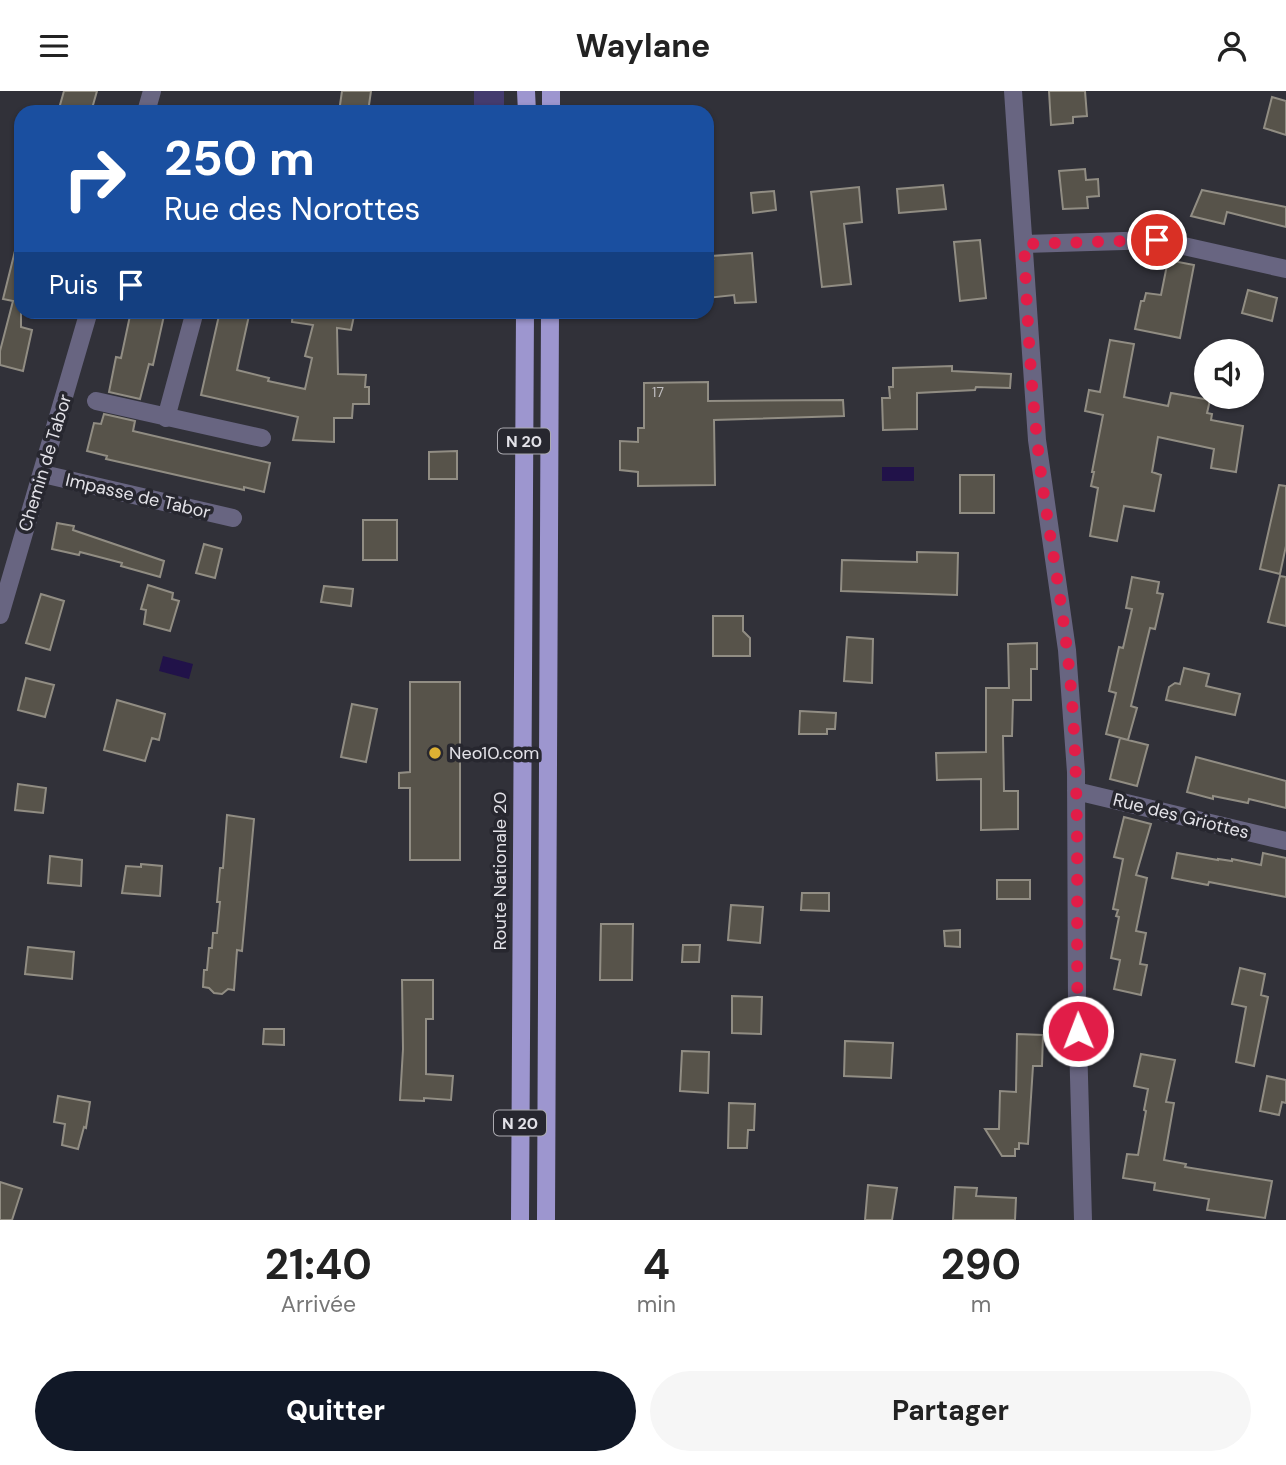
<!DOCTYPE html>
<html lang="fr">
<head>
<meta charset="utf-8">
<style>
	body { margin:0; font-family:"DM Sans",sans-serif; background:#f6f6f6; color:#222; height:100vh; display:flex; flex-direction:column; font-size:26px; white-space:nowrap }
	* { box-sizing:border-box; margin:0 }
	p { font-size:23px; color:#767676 }
	.icon { flex:none; width:38px; height:38px; fill:none; stroke:currentColor; stroke-width:2; stroke-linecap:round; stroke-linejoin:round }
	.map { position:relative; height:1129px; overflow:hidden }
	.side { display:flex; flex-direction:column; background:#fff; flex:1 }
	.side>* { flex:none }
	.banner { position:absolute; left:14px; top:14px; width:700px; height:214px; border-radius:21px; box-shadow:0 2px 5px #0004; background:#1a4fa0; color:#fff; overflow:hidden }
	.controls { position:absolute; left:1194px; top:248px; display:grid; gap:14px }
	.controls a { display:grid; place-items:center; width:70px; height:70px; border-radius:50%; background:#fff; box-shadow:0 2px 5px #0004; font-size:35px }
	.pin { position:absolute; display:grid; place-items:center; width:60px; height:60px; color:#fff; margin:-30px; border:4px solid #fff; border-radius:50%; box-shadow:0 2px 7px #0007 }
	.me { position:absolute; width:77px; margin:-38px; rotate:359deg; stroke-linejoin:round; filter:drop-shadow(0 0 5px #0008) }
	.turn { display:flex; align-items:center; gap:24px; height:147px; padding:0 35px; font-size:32px }
	.turn .icon { width:91px; height:91px; stroke-width:2.5 }
	.turn b { display:block; font-size:49px; line-height:60px }
	.then { display:flex; align-items:center; height:66px; padding:0 35px; background:#0003; gap:14px; font-size:26px }
	.eta { display:flex; justify-content:space-evenly; align-items:center; height:119px; text-align:center }
	.eta b { font-size:42px; font-weight:700; line-height:49px }
	.button { display:flex; gap:14px; margin-top:auto; padding:14px 35px }
	.button a { flex:1; height:80px; border-radius:42px; background:#111827; color:#fff; font-size:28px; font-weight:700; line-height:80px; text-align:center }
	.button a+a { background:#f6f6f6; color:#222 }
	header { display:flex; justify-content:space-between; align-items:center; height:91px; padding:0 35px; background:#fff; font-size:32px; font-weight:700 }
	.map>svg:first-child { display:block }
	.green { fill:#443b6e }
	.water { fill:#211249 }
	.building { fill:#57534a; stroke:#918d83; stroke-width:2 }
	.lines { fill:none; stroke-linecap:round; stroke-linejoin:round }
	.minor { stroke:#686581; stroke-width:18 }
	.primary { stroke:#9d96cf; stroke-width:18 }
	.route { stroke:#e11d48; stroke-width:12; stroke-dasharray:0 21.6 }
	.poi-dot { fill:#deb133; stroke:#27272f; stroke-width:2.5 }
	.labels { text-anchor:middle; stroke-width:7; stroke-linejoin:round; paint-order:stroke }
	.number-label { font-size:14px; fill:#c0bec0 }
	.shield { fill:#27272f; stroke:#abaab0; stroke-width:2 }
	.shield-label { font-size:16px; font-weight:bold; fill:#e3e2e8 }
	.street-label { font-size:18px; fill:#e3e2e8; stroke:#27272f }
	.poi-label { font-size:18px; fill:#e3e2e8; stroke:#27272f; text-anchor:start }
</style>
</head>
<body>
<header><svg class="icon" aria-label="menu" viewBox="0 0 24 24"><path d="M4 6h16M4 12h16M4 18h16"/></svg>Waylane<svg class="icon" aria-label="person" viewBox="0 0 24 24"><circle cx="12" cy="8" r="4"/><path d="M4 21q1-7 8-7t8 7"/></svg></header>
<div class="map">
<svg width="1286" height="1129" viewBox="0 0 1286 1129">
	<rect width="100%" height="100%" fill="#313139"/>
	<!-- green -->
	<path class="green" d="M 474,0 L 504,0 L 504,21 L 474,21 Z"/>
	<!-- water -->
	<path class="water" d="M 882,376 L 914,376 L 914,390 L 882,390 Z
		M 163,565 L 193,573 L 189,588 L 159,580 Z"/>
	<!-- building -->
	<path class="building" d="M 64,0 L 97,0 L 91,21 L 58,21 Z
		M 342,0 L 371,0 L 368,21 L 339,21 Z
		M 1049,0 L 1085,0 L 1087,25 L 1073,26 L 1073,32 L 1051,34 Z
		M 1272,6 L 1286,10 L 1286,44 L 1264,37 Z
		M 1085,78 L 1086,89 L 1098,88 L 1099,105 L 1087,106 L 1088,117 L 1063,118 L 1059,80 Z
		M 943,94 L 946,118 L 899,122 L 897,98 Z
		M 859,96 L 862,131 L 844,133 L 851,193 L 822,196 L 811,101 Z
		M 1202,99 L 1286,116 L 1286,136 L 1227,121 L 1224,133 L 1191,125 Z
		M 774,100 L 776,119 L 753,122 L 751,102 Z
		M 980,149 L 986,207 L 960,210 L 954,151 Z
		M 15,160 L 21,161 L 21,236 L 32,239 L 23,280 L 0,274 L 0,260 L 13,210 L 3,208 Z
		M 752,162 L 756,211 L 735,212 L 734,204 L 707,207 L 707,168 L 713,168 L 712,165 Z
		M 1168,169 L 1194,174 L 1180,247 L 1135,238 L 1141,210 L 1144,210 L 1146,202 L 1161,204 Z
		M 1248,199 L 1277,207 L 1272,230 L 1242,222 Z
		M 131,220 L 165,220 L 153,274 L 149,273 L 140,308 L 109,301 L 116,266 L 121,267 Z
		M 220,220 L 250,220 L 237,279 L 269,287 L 268,290 L 305,298 L 312,267 L 305,265 L 313,234 L 292,231 L 293,220 L 355,220 L 351,239 L 337,237 L 338,283 L 366,284 L 365,296 L 369,296 L 369,313 L 353,313 L 352,327 L 334,327 L 334,351 L 293,349 L 298,326 L 201,304 Z
		M 1110,249 L 1134,253 L 1124,306 L 1168,315 L 1171,302 L 1210,309 L 1207,322 L 1212,323 L 1211,329 L 1243,335 L 1236,381 L 1211,377 L 1214,358 L 1158,346 L 1152,381 L 1161,384 L 1154,420 L 1124,415 L 1117,450 L 1090,445 L 1098,397 L 1091,395 L 1094,381 L 1092,381 L 1103,324 L 1085,320 L 1089,299 L 1100,301 Z
		M 952,275 L 952,280 L 1011,283 L 1010,297 L 976,296 L 975,299 L 917,302 L 917,338 L 883,339 L 882,307 L 890,307 L 889,296 L 893,296 L 893,277 Z
		M 708,291 L 708,310 L 843,309 L 844,325 L 714,329 L 715,394 L 638,395 L 638,381 L 620,379 L 620,350 L 638,351 L 638,337 L 644,337 L 644,292 Z
		M 104,323 L 135,330 L 133,340 L 270,372 L 264,401 L 244,396 L 244,399 L 203,390 L 106,368 L 107,365 L 87,360 L 94,332 L 101,333 Z
		M 457,360 L 457,388 L 429,388 L 429,361 Z
		M 960,384 L 994,384 L 994,422 L 960,422 Z
		M 1279,394 L 1286,395 L 1286,455 L 1280,483 L 1260,478 Z
		M 363,429 L 397,429 L 397,469 L 363,469 Z
		M 57,432 L 74,435 L 73,439 L 164,470 L 160,486 L 121,475 L 122,472 L 80,461 L 79,464 L 52,458 Z
		M 204,453 L 222,458 L 215,487 L 196,482 Z
		M 917,461 L 958,462 L 957,504 L 841,500 L 842,469 L 917,471 Z
		M 1280,485 L 1286,486 L 1286,535 L 1268,531 Z
		M 1132,486 L 1159,491 L 1157,502 L 1163,503 L 1155,538 L 1150,537 L 1131,615 L 1137,617 L 1128,649 L 1106,643 L 1116,602 L 1109,600 L 1119,556 L 1123,557 L 1132,518 L 1126,517 Z
		M 148,494 L 173,502 L 172,508 L 179,510 L 170,540 L 144,533 L 146,519 L 141,518 Z
		M 324,495 L 353,498 L 351,515 L 321,511 Z
		M 41,503 L 64,510 L 50,559 L 26,552 Z
		M 713,525 L 743,525 L 743,540 L 750,547 L 750,565 L 713,565 Z
		M 847,546 L 873,548 L 872,592 L 844,590 Z
		M 1037,552 L 1037,578 L 1031,578 L 1031,609 L 1013,609 L 1012,645 L 1003,645 L 1004,700 L 1018,700 L 1018,738 L 981,739 L 981,688 L 937,689 L 936,662 L 986,661 L 986,597 L 1009,597 L 1008,553 Z
		M 1184,577 L 1209,583 L 1206,595 L 1240,603 L 1235,624 L 1166,609 L 1169,596 L 1175,592 L 1180,593 Z
		M 26,587 L 54,594 L 45,626 L 18,619 Z
		M 410,591 L 460,591 L 460,769 L 410,769 L 410,697 L 399,697 L 399,682 L 410,681 Z
		M 117,609 L 165,623 L 159,649 L 152,647 L 145,670 L 104,659 Z
		M 352,613 L 377,618 L 366,671 L 341,666 Z
		M 800,620 L 836,622 L 835,638 L 827,638 L 827,643 L 799,643 Z
		M 1120,647 L 1148,654 L 1137,695 L 1110,688 Z
		M 1196,666 L 1286,690 L 1286,717 L 1249,708 L 1248,712 L 1213,705 L 1213,708 L 1187,701 Z
		M 18,693 L 46,697 L 43,722 L 15,719 Z
		M 227,724 L 254,728 L 242,860 L 237,859 L 234,899 L 228,898 L 222,903 L 214,902 L 209,897 L 203,896 L 204,879 L 207,879 L 209,857 L 212,857 L 213,842 L 217,842 L 220,811 L 217,811 L 220,777 L 223,777 Z
		M 1124,726 L 1151,733 L 1136,784 L 1147,787 L 1136,840 L 1146,842 L 1140,873 L 1147,874 L 1141,904 L 1114,898 L 1120,869 L 1111,867 L 1119,826 L 1116,825 L 1118,819 L 1113,818 L 1123,768 L 1114,766 Z
		M 1177,762 L 1218,769 L 1218,768 L 1232,770 L 1232,768 L 1261,774 L 1263,762 L 1286,767 L 1286,806 L 1209,791 L 1208,794 L 1172,787 Z
		M 50,765 L 82,769 L 81,795 L 48,792 Z
		M 141,773 L 162,775 L 160,805 L 122,802 L 126,775 L 141,776 Z
		M 997,789 L 1030,789 L 1030,808 L 997,808 Z
		M 802,802 L 829,802 L 829,820 L 801,819 Z
		M 731,814 L 763,816 L 760,852 L 728,849 Z
		M 601,833 L 633,833 L 632,889 L 600,889 Z
		M 960,839 L 960,856 L 945,855 L 944,840 Z
		M 683,854 L 700,854 L 699,871 L 682,871 Z
		M 28,856 L 74,861 L 72,888 L 25,883 Z
		M 1240,877 L 1265,883 L 1261,904 L 1268,906 L 1254,975 L 1236,971 L 1246,916 L 1232,913 Z
		M 402,889 L 433,889 L 433,928 L 426,928 L 426,983 L 453,985 L 451,1009 L 424,1007 L 424,1010 L 400,1009 L 403,958 Z
		M 732,905 L 762,906 L 761,943 L 732,942 Z
		M 264,938 L 284,938 L 284,954 L 263,953 Z
		M 1017,943 L 1043,944 L 1042,975 L 1033,975 L 1028,1053 L 1019,1052 L 1019,1058 L 1015,1058 L 1015,1065 L 1002,1065 L 985,1038 L 999,1038 L 1000,1000 L 1016,1001 Z
		M 845,950 L 893,952 L 891,987 L 844,985 Z
		M 682,960 L 709,961 L 708,1002 L 680,1000 Z
		M 1141,963 L 1175,969 L 1166,1011 L 1174,1012 L 1164,1069 L 1186,1073 L 1185,1076 L 1272,1090 L 1265,1127 L 1207,1119 L 1209,1108 L 1154,1099 L 1155,1092 L 1123,1087 L 1127,1063 L 1138,1064 L 1146,1020 L 1144,1019 L 1148,998 L 1134,995 Z
		M 1267,985 L 1286,989 L 1286,1012 L 1282,1011 L 1279,1024 L 1260,1020 Z
		M 58,1005 L 90,1011 L 86,1037 L 84,1036 L 78,1058 L 62,1054 L 65,1033 L 54,1031 Z
		M 729,1012 L 755,1013 L 754,1039 L 748,1039 L 747,1057 L 728,1057 Z
		M 0,1091 L 22,1098 L 12,1129 L 0,1129 Z
		M 868,1094 L 897,1097 L 892,1129 L 865,1129 Z
		M 955,1096 L 977,1097 L 976,1105 L 1016,1107 L 1015,1129 L 953,1129 Z"/>
	<g class="lines">
		<!-- minor -->
		<path class="minor" d="M 1013,0 L 1037,349 L 1067,559 L 1076,681 L 1077,915 L 1083,1129
			M 146,21 L 152,0
			M 1024,153 L 1157,149 L 1286,178
			M 96,310 L 262,347
			M 166,327 L 195,220
			M 43,383 L 233,427
			M 0,524 L 89,220
			M 1076,700 L 1286,750"/>
		<!-- primary -->
		<path class="primary" d="M 526,0 L 527,21
			M 551,21 L 551,0
			M 520,1129 L 525,220
			M 546,1129 L 550,220"/>
	</g>
	<g class="lines">
		<!-- route -->
		<path class="route" d="M 1078,940 C 1075,813 1082,685 1067,559 C 1059,488 1044,419 1037,348 C 1030,283 1027,218 1024,153 L 1157,149"/>
	</g>
	<!-- markers -->
	<circle class="poi-dot" cx="435" cy="662" r="7"/>
	<g class="labels">
		<!-- number labels -->
		<g class="number-label">
			<text x="658" y="306">17</text>
		</g>
		<!-- shield labels -->
		<g class="shield">
			<rect x="498" y="337.5" width="52" height="25" rx="5"/>
			<rect x="494" y="1019.5" width="52" height="25" rx="5"/>
		</g>
		<g class="shield-label">
			<text x="524" y="356">N 20</text>
			<text x="520" y="1038">N 20</text>
		</g>
		<!-- street labels -->
		<g class="street-label">
			<text transform="translate(45 372) rotate(-73)" y="6">Chemin de Tabor</text>
			<text transform="translate(138 405) rotate(13)" y="6">Impasse de Tabor</text>
			<text transform="translate(1181 725) rotate(14)" y="6">Rue des Griottes</text>
			<text transform="translate(500 780) rotate(-90)" y="6">Route Nationale 20</text>
		</g>
		<!-- poi labels -->
		<g class="poi-label">
			<text x="449" y="668">Neo10.com</text>
		</g>
	</g>
</svg>
<div class="controls">
<a><svg class="icon" aria-label="sound" viewBox="0 0 24 24"><path d="M4 9h4l5-4v14l-5-4H4zM17 9q2 3 0 6"/></svg></a>
</div>
<div class="pin" style="left:1157px;top:149px;background:#d93025"><svg class="icon" aria-label="arrive" viewBox="0 0 24 24"><path d="M6 21V4h12l-3 4 3 4H6"/></svg></div>
<svg class="me" style="left:1078px;top:940px" viewBox="-20 -20 40 40"><circle r="17" fill="#e11d48" stroke="#fff" stroke-width="3"/><path d="M0-11L8 9 0 5-8 9z" fill="#fff"/></svg>
<div class="banner">
<div class="turn"><svg class="icon" aria-label="right" viewBox="0 0 24 24"><path d="M7 20v-9h11M14 6l5 5-5 5"/></svg><div><b>250 m</b>Rue des Norottes</div></div>
<div class="then">Puis<svg class="icon" aria-label="arrive" viewBox="0 0 24 24"><path d="M6 21V4h12l-3 4 3 4H6"/></svg></div>
</div>
</div>
<section class="side">
<div class="eta">
<div><b>21:40</b><p>Arrivée</p></div>
<div><b>4</b><p>min</p></div>
<div><b>290</b><p>m</p></div>
</div>
<div class="button"><a>Quitter</a><a>Partager</a></div>
</section>
</body>
</html>
